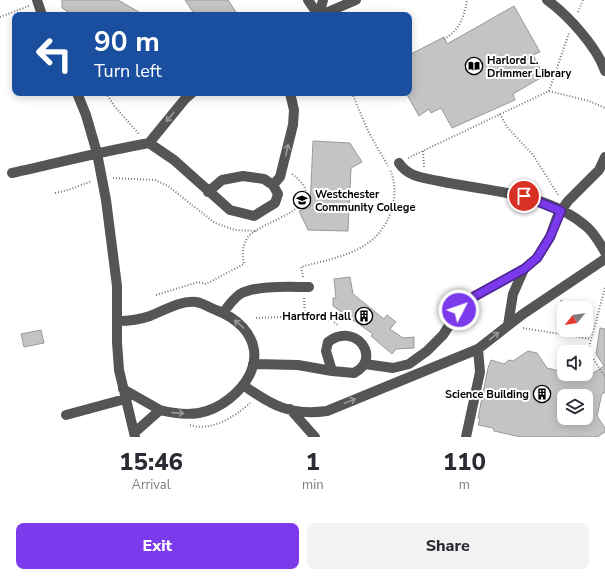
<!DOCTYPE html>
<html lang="en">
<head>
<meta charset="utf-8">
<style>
	body { margin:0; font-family:"Nunito Sans",sans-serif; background:#f2f2f3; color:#2b2b33; height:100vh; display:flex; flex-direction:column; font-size:15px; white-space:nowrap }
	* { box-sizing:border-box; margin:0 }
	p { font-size:13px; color:#7c7c81 }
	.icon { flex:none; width:22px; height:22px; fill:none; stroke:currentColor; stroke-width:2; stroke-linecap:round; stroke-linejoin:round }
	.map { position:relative; height:437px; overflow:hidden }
	.side { display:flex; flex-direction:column; background:#fff; flex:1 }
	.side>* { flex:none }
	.banner { position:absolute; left:12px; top:12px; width:400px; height:84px; border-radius:8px; box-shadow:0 2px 10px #0003; background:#1a4fa0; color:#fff; overflow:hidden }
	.needle { width:26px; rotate:240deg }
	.buttons { position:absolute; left:557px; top:301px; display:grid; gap:8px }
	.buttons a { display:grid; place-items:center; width:36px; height:36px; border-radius:8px; background:#fff; box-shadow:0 2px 10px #0003; font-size:20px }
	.pin { position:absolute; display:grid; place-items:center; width:34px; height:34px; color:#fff; margin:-17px; border:2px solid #fff; border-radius:50%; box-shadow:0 1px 4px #0007 }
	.me { position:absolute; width:44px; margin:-22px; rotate:49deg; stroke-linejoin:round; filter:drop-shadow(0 0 3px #0008) }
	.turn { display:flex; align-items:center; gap:14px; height:84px; padding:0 16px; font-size:18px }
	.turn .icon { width:52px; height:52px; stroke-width:2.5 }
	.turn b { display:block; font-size:28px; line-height:34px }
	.eta { display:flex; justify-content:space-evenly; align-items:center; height:68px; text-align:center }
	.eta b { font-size:24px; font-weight:800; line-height:28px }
	.cta { display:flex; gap:8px; margin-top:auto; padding:8px 16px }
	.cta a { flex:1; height:46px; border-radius:8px; background:#7c3aed; color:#fff; font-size:16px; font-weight:800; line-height:46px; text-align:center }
	.cta a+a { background:#f2f2f3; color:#2b2b33 }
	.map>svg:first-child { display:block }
	.building { fill:#c4c4c4; stroke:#999; fill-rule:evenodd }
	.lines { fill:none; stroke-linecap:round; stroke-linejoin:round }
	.path { stroke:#777; stroke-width:2; stroke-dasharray:1 2; stroke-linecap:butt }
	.minor { stroke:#555; stroke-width:10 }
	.oneway { stroke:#999 }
	.route-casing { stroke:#51269a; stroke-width:10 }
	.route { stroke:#7c3aed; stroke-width:7 }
	.labels { text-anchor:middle; stroke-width:4; stroke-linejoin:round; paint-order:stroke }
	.poi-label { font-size:11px; font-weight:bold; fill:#000; stroke:#fff; text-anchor:start }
</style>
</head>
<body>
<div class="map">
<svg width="605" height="437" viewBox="0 0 605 437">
	<rect width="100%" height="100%" fill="#fff"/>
	<!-- building -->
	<path class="building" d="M 62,0 L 118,0 L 144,15 L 73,15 L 62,8 Z
		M 185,0 L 228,0 L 238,15 L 195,15 Z
		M 514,6 L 540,52 L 533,55 L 544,76 L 513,94 L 515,100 L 452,128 L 441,108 L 431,113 L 429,109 L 419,116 L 406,93 L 409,93 L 409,55 L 444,37 L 447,44 Z
		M 313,141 L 350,143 L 362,162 L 351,168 L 348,231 L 308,230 L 299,211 L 310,207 Z
		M 350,277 L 353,294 L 384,319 L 387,315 L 396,322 L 390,329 L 403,338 L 414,337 L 414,348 L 396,349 L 392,354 L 371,336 L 373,334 L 333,306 L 333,298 L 336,298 L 334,279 Z
		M 600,328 L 605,329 L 605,393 L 602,393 L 597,416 L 605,428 L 605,432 L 597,437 L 521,437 L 494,431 L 493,428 L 478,425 L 480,418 L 478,418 L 488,368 L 491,360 L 504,364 L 509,360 L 513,361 L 528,351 L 537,353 L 547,368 L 564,372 L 564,374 L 587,377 L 604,366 L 596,354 ZM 564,396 L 586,396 L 586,418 L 564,418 Z
		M 41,330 L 44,343 L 24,347 L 21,334 Z"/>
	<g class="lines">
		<!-- path -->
		<path class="path" d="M 578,12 L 583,0
			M 69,13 L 70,15
			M 0,17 L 29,6
			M 444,39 C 460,30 464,17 467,0
			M 549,91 L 589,101 L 605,108
			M 106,93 L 115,107 L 139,134
			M 352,93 L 369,133 L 388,166
			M 500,114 L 507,127 L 533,155 L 559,196
			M 423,151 L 424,167
			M 408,158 L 549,91 L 569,33
			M 113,178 L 155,180 L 168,186 L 215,223 L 235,230 L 257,231
			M 55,193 L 68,190 L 92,181
			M 303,277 L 301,267 C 322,261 347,257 365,245 C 389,231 402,195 390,170
			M 605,288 L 588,351 L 605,377
			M 156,295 L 198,282 L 206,284 L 244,264 C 242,253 242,246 248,237 C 261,220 337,207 292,174
			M 561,300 L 567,308
			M 305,316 L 332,321 L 338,325
			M 256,318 L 305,316 L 304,297
			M 523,328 L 591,339
			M 579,330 L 584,337
			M 190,425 C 210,432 235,417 250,403"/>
		<!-- minor -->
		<path class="minor" d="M 37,0 L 42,15
			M 308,0 L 318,15
			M 547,0 C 568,15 597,47 605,71
			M 319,15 L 323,0
			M 321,15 L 356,0
			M 77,93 L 86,115 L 97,153 L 106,200 L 117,286 L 117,342 L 119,370 L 135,437
			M 149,143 L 185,99 L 192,93
			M 399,163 C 408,177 424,178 439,181 C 489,192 547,192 587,227 C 595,234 600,244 605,252
			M 12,173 C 58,163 103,151 149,143 L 174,160 L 230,210 L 254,216 L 275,203 L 278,194 L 273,185 L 264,179 L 243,176 L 222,180 L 208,192
			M 273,185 L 280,177 L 293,125 L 294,110 L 290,93
			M 223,313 C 228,306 233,299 240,294 C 256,285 290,287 309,287
			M 117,321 C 128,321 139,320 150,316 C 163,311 181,300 196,302 C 203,303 210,308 216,310 C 262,328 267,369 229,399 C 220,406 210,411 199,413 C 187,415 172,413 160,410 L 134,433
			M 508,325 L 513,294 L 524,269
			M 253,364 L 298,365 L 332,371 L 354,373 C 383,358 355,321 328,342 L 326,351 L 332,371
			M 365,364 L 393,368 L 409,364 L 427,351 L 443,335 L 459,310 L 475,296 L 524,269 L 537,258 L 550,237 L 558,215 L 568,201 L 599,170 L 605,157
			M 243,385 C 271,405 290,416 327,411 L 478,349 L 523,314 L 605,259
			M 123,389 L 160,410
			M 290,409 L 315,437
			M 66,415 L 125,399
			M 466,437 L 480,372 L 478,349"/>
	</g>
	<!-- one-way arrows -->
	<defs><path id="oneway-shaft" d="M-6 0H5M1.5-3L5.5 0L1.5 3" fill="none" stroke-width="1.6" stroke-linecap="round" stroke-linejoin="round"/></defs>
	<g class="oneway">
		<use href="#oneway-shaft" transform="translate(170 117) rotate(130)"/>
		<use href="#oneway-shaft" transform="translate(287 150) rotate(-78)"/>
		<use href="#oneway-shaft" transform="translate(239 324) rotate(-139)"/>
		<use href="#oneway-shaft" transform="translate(494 336) rotate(-40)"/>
		<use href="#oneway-shaft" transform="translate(350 401) rotate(-22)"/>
		<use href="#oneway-shaft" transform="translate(178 413) rotate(4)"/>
	</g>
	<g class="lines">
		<defs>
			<path id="route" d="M 459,310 L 475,296 L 524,269 L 537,258 L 550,237 L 561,211 L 524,196"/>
		</defs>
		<!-- route casing -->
		<use href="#route" class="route-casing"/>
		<!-- route -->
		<use href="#route" class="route"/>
	</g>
	<!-- icons -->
	<defs>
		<symbol id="library-ring" viewBox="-11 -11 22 22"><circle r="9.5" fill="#fff" stroke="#000" stroke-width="1.5"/><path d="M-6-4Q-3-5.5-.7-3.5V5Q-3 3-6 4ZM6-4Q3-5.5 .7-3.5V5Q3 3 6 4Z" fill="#000"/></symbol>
		<symbol id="university-ring" viewBox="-11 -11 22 22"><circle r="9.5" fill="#fff" stroke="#000" stroke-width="1.5"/><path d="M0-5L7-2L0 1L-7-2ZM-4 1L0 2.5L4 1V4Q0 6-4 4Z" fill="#000"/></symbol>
		<symbol id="building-ring" viewBox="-11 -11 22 22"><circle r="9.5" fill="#fff" stroke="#000" stroke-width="1.5"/><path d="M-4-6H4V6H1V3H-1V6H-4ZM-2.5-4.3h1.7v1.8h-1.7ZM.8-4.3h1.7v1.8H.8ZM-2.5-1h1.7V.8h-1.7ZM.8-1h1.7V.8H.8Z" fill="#000"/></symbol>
	</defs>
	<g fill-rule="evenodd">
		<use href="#library-ring" x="464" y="56" width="20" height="20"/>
		<use href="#university-ring" x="292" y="190" width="20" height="20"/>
		<use href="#building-ring" x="354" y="306" width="20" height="20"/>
		<use href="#building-ring" x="532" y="384" width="20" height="20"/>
	</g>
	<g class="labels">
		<!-- poi labels -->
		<g class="poi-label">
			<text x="487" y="64">Harlord L.<tspan x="487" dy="13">Drimmer Library</tspan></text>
			<text x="315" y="198">Westchester<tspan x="315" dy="13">Community College</tspan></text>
			<text x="351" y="320" text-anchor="end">Hartford Hall</text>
			<text x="529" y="398" text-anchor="end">Science Building</text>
		</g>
	</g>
</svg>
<div class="buttons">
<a><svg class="needle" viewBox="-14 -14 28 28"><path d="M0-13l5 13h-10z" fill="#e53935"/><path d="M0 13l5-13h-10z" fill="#7c7c81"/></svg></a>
<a><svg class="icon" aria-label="sound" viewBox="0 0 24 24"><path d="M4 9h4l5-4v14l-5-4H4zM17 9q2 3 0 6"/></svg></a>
<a><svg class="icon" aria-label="layers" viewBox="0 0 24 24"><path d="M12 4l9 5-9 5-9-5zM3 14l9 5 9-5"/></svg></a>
</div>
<div class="pin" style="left:524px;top:196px;background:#d93025"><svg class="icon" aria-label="arrive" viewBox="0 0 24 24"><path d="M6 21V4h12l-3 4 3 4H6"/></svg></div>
<svg class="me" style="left:459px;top:310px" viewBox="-20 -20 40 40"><circle r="17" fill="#7c3aed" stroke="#fff" stroke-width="3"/><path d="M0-11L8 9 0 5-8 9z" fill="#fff"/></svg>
<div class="banner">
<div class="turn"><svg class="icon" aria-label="left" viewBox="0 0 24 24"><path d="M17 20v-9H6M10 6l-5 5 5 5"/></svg><div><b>90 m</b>Turn left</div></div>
</div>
</div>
<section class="side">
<div class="eta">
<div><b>15:46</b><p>Arrival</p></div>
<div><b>1</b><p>min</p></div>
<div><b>110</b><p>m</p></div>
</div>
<div class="cta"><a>Exit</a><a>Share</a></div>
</section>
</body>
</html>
